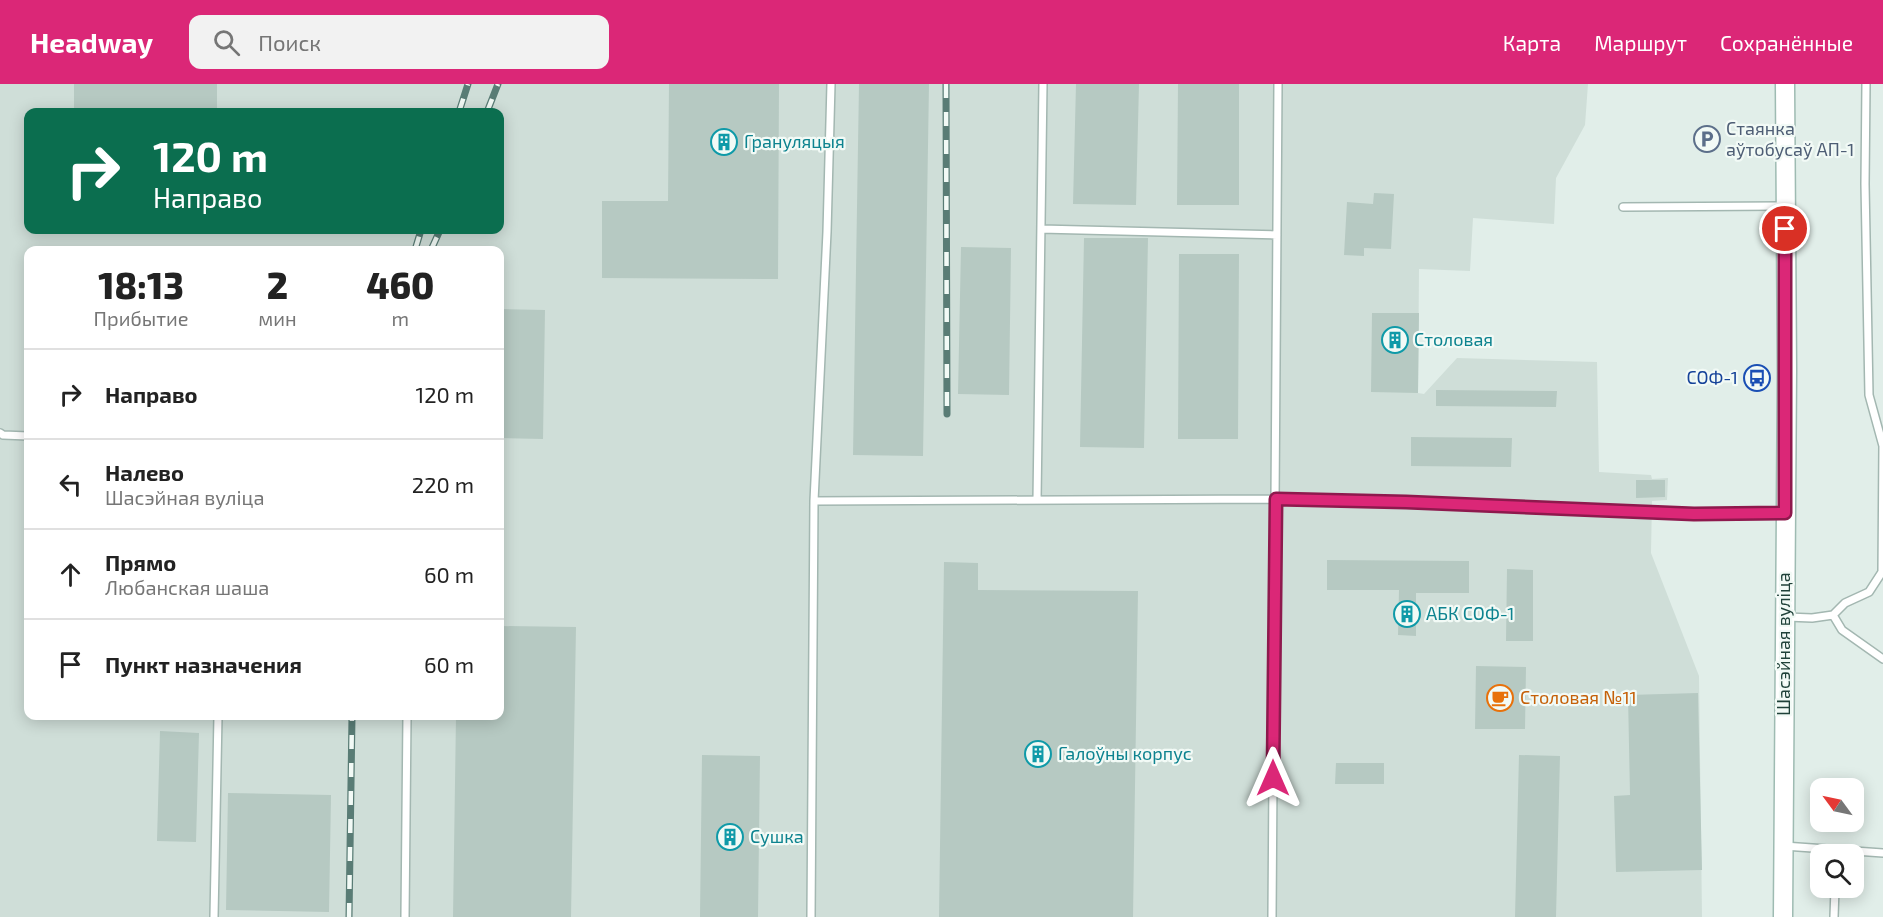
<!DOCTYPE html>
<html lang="ru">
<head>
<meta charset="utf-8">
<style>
	body { margin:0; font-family:"Exo 2",sans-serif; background:#f2f2f2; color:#222; height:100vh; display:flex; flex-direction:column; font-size:22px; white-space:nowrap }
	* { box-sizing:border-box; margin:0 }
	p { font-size:20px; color:#767676 }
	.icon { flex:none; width:33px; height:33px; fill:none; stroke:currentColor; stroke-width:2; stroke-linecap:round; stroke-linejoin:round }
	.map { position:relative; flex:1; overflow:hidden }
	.side { position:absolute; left:24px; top:162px; width:480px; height:474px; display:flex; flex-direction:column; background:#fff; border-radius:12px; box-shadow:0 3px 15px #0003 }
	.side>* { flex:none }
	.top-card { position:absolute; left:24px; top:24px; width:480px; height:126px; border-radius:12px; box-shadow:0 3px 15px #0003; background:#0b6e4f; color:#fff; overflow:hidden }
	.needle { width:39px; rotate:303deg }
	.buttons { position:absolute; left:1810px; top:694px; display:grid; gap:12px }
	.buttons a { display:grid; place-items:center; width:54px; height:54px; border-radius:12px; background:#fff; box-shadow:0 3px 15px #0003; font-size:30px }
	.pin { position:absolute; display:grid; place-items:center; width:51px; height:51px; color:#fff; margin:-26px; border:3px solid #fff; border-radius:50%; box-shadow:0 2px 6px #0007 }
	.me { position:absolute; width:66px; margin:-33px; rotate:0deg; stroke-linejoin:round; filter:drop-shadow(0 0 4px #0008) }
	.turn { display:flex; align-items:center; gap:21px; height:126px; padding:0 30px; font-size:27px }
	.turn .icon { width:78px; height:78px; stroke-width:2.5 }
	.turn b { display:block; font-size:42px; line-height:51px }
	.eta { display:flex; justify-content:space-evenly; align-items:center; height:102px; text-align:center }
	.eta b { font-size:36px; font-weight:800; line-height:42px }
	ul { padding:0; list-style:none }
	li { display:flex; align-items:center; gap:18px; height:90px; padding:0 30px; border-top:2px solid #e0e0e0 }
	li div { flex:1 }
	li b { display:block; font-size:22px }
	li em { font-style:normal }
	header { display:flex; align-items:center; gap:36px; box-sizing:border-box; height:84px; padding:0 30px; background:#db2777; color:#fff }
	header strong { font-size:28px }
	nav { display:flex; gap:33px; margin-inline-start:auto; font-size:21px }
	.search { width:420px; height:54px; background:#f2f2f2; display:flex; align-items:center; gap:15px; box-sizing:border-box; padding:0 21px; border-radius:12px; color:#767676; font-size:22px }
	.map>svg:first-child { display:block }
	.built { fill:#cfded8; fill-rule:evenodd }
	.building { fill:#b6c9c2 }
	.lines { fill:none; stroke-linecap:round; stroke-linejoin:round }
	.lane-casing { stroke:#a3b7b1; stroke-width:10 }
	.secondary-casing { stroke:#9ebbb2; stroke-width:21 }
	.lane { stroke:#fff; stroke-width:7 }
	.secondary { stroke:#fff; stroke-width:18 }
	.rail-casing { stroke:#597c75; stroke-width:7 }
	.rail { stroke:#f2faf6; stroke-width:4.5; stroke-dasharray:14; stroke-linecap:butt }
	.route-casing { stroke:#8e194d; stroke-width:15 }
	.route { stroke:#db2777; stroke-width:10 }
	.labels { text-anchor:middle; stroke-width:4.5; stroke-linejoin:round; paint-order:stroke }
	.service-label { font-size:18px; fill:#4e5e75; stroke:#f2faf6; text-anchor:start }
	.culture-label { font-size:18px; fill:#0d838f; stroke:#f2faf6; text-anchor:start }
	.transit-label { font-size:18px; fill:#164399; stroke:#f2faf6; text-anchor:end }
	.street-label { font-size:18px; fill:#1f4139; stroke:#f2faf6 }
	.food-label { font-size:18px; fill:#c56008; stroke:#f2faf6; text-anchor:start }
</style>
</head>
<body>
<header>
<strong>Headway</strong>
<div class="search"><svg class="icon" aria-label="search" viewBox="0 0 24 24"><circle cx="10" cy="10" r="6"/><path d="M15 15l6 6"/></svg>Поиск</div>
<nav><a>Карта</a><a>Маршрут</a><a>Сохранённые</a></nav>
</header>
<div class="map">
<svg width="1883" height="833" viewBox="0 0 1883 833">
	<rect width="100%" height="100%" fill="#e1eee9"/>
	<!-- built -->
	<path class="built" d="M 0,0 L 1588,0 L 1585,41 L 1556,94 L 1554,140 L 1473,134 L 1470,187 L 1419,185 L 1418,309 L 1424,310 L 1457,274 L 1597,278 L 1599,388 L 1651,391 L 1652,395 L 1668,394 L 1667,416 L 1652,417 L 1651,469 L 1699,592 L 1702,833 L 0,833 ZM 28,28 L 500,28 L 500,146 L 28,146 ZM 28,166 L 500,166 L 500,632 L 28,632 Z"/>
	<!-- building -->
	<path class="building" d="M 74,0 L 217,0 L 217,28 L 74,28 Z
		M 669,0 L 779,0 L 778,195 L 602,194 L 602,117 L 668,117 Z
		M 859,0 L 929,0 L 923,372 L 853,371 Z
		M 1076,0 L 1139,0 L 1136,121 L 1073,120 Z
		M 1178,0 L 1239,0 L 1239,121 L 1177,121 Z
		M 1374,109 L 1394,110 L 1391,165 L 1364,164 L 1364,172 L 1344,171 L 1347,118 L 1373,120 Z
		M 1084,154 L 1148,154 L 1144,364 L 1080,363 Z
		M 961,163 L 1011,164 L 1009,311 L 958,310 Z
		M 1179,170 L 1239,170 L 1238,355 L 1178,355 Z
		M 500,225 L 545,226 L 543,355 L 500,354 Z
		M 1372,229 L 1419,229 L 1418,309 L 1371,308 Z
		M 1436,306 L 1557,307 L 1556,323 L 1436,322 Z
		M 1411,353 L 1512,354 L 1511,383 L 1411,382 Z
		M 1636,396 L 1665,396 L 1665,413 L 1636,414 Z
		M 1327,476 L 1469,477 L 1469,509 L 1416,509 L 1416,552 L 1398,551 L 1399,506 L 1327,506 Z
		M 944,478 L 978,479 L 978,506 L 1138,507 L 1133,833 L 939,833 Z
		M 1507,485 L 1533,486 L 1533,557 L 1506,557 Z
		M 500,542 L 576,543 L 571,833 L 453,833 L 456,632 L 500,632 Z
		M 1476,582 L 1526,583 L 1525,645 L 1475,645 Z
		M 1698,609 L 1702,786 L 1616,788 L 1614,712 L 1630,711 L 1628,611 Z
		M 160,647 L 199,649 L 196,758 L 157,757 Z
		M 702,671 L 760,672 L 758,833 L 700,833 Z
		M 1519,671 L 1560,672 L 1556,833 L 1515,833 Z
		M 1336,679 L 1384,679 L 1384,700 L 1335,700 Z
		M 228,709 L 331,711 L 329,828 L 226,826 Z"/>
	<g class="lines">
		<defs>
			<path id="lane" d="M 831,0 L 827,148 L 814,417 L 1276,415 L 1406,418 L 1694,430 L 1785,429
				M 1866,0 L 1865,100 L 1869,311 L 1883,362
				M 1623,123 L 1785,122
				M 1041,145 L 1277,151
				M 0,349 L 3,351 L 28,352
				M 1037,416 L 1043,0
				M 1833,531 L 1842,546 L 1883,575
				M 1787,533 L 1812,534 L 1833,531 L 1845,519 L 1869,508 L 1882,488 L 1883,361
				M 1784,762 L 1883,769
				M 214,833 L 218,632
				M 405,833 L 407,632
				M 811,833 L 814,417
				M 1272,833 L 1278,0
				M 1834,833 L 1835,804"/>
			<path id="secondary" d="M 1783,833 L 1787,287 L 1785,0"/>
		</defs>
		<!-- lane casing -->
		<use href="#lane" class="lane-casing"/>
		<!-- secondary casing -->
		<use href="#secondary" class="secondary-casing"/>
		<!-- lane -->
		<use href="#lane" class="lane"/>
		<!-- secondary -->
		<use href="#secondary" class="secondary"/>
		<defs>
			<path id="rail" d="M 946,0 L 947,330
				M 459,28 L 468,0
				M 487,28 L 498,0
				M 415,166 L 421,146
				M 431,166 L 440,146
				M 349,833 L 352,632"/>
		</defs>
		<!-- rail casing -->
		<use href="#rail" class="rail-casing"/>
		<!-- rail -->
		<use href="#rail" class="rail"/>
	</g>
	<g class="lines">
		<defs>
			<path id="route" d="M 1273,694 L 1276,415 L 1406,418 L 1694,430 L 1785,429 L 1785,145"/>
		</defs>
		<!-- route casing -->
		<use href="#route" class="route-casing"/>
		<!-- route -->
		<use href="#route" class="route"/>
	</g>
	<!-- icons -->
	<defs>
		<symbol id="parking-ring" viewBox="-11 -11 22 22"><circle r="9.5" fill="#f2faf6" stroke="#5c6f8a" stroke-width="1.5"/><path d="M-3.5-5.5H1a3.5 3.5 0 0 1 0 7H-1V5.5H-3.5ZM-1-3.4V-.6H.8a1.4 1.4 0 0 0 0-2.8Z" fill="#5c6f8a"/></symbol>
		<symbol id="building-ring" viewBox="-11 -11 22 22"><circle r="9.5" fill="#f2faf6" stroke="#0f9aa8" stroke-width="1.5"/><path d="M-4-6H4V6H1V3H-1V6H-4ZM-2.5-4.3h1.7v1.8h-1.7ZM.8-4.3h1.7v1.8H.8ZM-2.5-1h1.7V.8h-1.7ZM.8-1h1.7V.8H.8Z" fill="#0f9aa8"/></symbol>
		<symbol id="bus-ring" viewBox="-11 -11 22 22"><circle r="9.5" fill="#f2faf6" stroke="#1a4fb4" stroke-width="1.5"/><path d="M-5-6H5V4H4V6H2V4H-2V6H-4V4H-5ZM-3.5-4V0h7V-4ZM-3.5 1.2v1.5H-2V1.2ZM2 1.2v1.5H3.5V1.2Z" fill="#1a4fb4"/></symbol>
		<symbol id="cafe-ring" viewBox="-11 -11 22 22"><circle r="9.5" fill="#f2faf6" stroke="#e8710a" stroke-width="1.5"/><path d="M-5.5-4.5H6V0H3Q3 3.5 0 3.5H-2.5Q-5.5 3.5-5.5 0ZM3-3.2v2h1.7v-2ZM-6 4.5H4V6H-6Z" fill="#e8710a"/></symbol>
	</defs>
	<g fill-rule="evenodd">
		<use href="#parking-ring" x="1692" y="40" width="30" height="30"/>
		<use href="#building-ring" x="709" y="43" width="30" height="30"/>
		<use href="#building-ring" x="1380" y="241" width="30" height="30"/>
		<use href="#bus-ring" x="1742" y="279" width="30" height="30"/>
		<use href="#building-ring" x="1392" y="515" width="30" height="30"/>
		<use href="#cafe-ring" x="1485" y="599" width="30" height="30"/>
		<use href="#building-ring" x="1023" y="655" width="30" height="30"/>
		<use href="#building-ring" x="715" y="738" width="30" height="30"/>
	</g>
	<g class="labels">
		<!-- service labels -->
		<g class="service-label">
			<text x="1726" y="51">Стаянка<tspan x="1726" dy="21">аўтобусаў АП-1</tspan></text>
		</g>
		<!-- culture labels -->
		<g class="culture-label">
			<text x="744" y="64">Грануляцыя</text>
			<text x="1414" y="262">Столовая</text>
			<text x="1426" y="536">АБК СОФ-1</text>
			<text x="1058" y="676">Галоўны корпус</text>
			<text x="750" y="759">Сушка</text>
		</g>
		<!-- transit labels -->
		<g class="transit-label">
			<text x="1738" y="300">СОФ-1</text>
		</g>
		<!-- street labels -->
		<g class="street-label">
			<text transform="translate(1784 560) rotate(-90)" y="6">Шасэйная вуліца</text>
		</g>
		<!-- food labels -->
		<g class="food-label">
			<text x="1520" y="620">Столовая №11</text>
		</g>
	</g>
</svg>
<div class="buttons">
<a><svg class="needle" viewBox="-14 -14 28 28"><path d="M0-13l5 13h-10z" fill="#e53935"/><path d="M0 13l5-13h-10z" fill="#767676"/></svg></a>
<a><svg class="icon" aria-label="search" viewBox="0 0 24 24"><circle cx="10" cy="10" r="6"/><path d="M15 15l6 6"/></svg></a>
</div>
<div class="pin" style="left:1785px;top:145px;background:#d93025"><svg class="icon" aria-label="arrive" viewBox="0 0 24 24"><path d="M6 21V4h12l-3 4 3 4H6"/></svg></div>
<svg class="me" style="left:1273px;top:694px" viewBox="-20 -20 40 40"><path d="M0-17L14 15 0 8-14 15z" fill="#db2777" stroke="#fff" stroke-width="4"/></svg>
<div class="top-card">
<div class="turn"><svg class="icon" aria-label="right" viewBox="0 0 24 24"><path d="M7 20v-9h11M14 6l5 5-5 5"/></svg><div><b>120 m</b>Направо</div></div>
</div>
<section class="side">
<div class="eta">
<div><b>18:13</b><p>Прибытие</p></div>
<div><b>2</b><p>мин</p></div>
<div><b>460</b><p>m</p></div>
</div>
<ul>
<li><svg class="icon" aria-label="right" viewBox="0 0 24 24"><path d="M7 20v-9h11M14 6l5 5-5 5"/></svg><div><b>Направо</b></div><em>120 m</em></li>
<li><svg class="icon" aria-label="left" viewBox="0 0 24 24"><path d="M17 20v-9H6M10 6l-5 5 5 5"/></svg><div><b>Налево</b><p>Шасэйная вуліца</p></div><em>220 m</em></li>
<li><svg class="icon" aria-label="ahead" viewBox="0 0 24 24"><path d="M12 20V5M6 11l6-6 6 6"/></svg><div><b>Прямо</b><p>Любанская шаша</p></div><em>60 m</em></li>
<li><svg class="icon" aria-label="arrive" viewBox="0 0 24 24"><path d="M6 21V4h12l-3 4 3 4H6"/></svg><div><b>Пункт назначения</b></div><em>60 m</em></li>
</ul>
</section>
</div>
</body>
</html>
